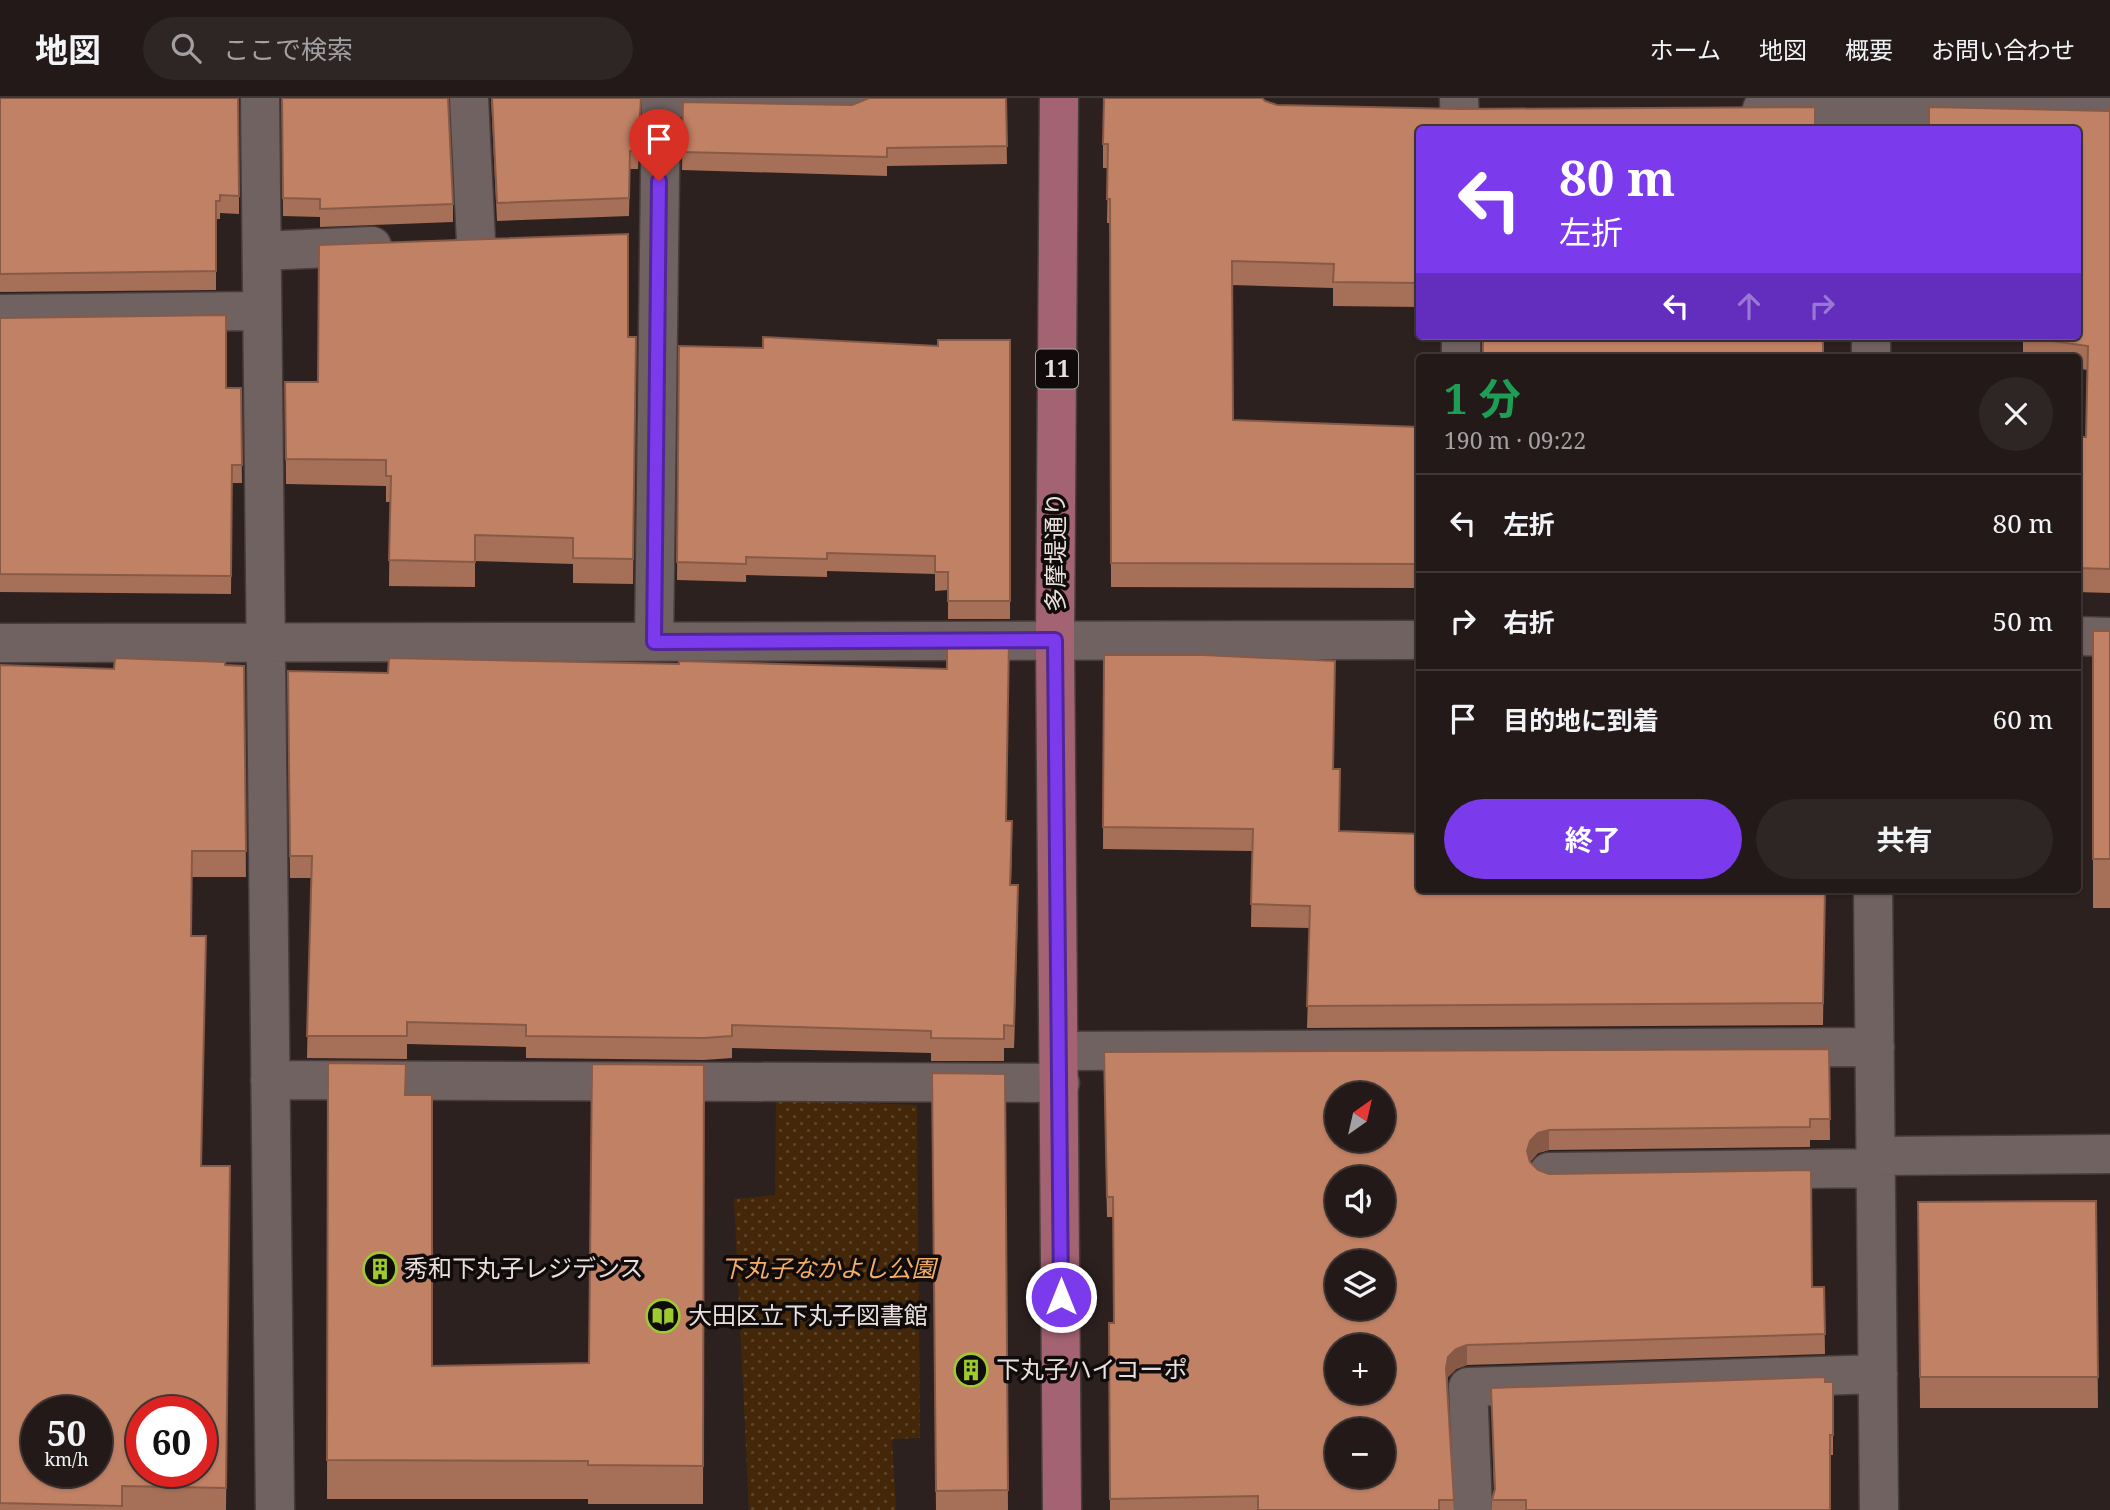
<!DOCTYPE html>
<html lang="ja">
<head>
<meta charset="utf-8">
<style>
	body { margin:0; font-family:"Noto Serif","Noto Sans JP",serif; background:#2e2625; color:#f1f3f6; height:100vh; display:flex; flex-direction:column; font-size:26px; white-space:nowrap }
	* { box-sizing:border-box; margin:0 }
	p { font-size:23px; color:#a2a0a2 }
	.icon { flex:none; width:38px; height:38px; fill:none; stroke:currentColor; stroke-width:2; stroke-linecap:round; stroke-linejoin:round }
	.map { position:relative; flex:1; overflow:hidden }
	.drawer { position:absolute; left:1416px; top:256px; width:665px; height:539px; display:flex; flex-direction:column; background:#221918; border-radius:7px; box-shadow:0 2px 5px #0004,0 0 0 2px #3f3837 }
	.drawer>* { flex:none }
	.hud { position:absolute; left:1416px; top:28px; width:665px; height:214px; border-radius:7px; box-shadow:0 2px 5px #0004,0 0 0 2px #3f3837; background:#7c3aed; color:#fff; overflow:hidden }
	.needle { width:46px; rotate:34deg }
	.controls { position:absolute; left:1325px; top:984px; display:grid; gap:14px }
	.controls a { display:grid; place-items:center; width:70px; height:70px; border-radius:50%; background:#221918; box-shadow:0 2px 5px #0004,0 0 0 2px #3f3837; font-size:35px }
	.speed { position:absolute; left:21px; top:1298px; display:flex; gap:14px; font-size:35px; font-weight:700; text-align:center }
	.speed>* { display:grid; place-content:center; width:91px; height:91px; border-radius:50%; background:#221918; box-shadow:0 2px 5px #0004,0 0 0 2px #3f3837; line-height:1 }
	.speed small { font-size:18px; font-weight:400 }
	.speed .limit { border:10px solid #d22; background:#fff; color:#111 }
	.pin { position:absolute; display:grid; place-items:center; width:60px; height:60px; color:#fff; margin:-72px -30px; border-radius:50% 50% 50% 0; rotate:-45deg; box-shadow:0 0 7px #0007 }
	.pin .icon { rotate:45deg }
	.me { position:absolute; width:77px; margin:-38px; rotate:0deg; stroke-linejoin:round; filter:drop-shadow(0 0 5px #0008) }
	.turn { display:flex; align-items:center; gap:24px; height:147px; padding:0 28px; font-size:32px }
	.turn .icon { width:91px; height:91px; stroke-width:2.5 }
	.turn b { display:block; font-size:49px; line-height:60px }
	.lanes { display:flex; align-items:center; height:66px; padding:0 28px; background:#0003; justify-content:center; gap:35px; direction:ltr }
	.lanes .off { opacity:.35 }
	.round { display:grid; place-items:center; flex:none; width:74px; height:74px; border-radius:37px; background:#2e2625 }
	.summary { display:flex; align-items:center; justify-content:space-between; height:119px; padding:0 28px }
	h1 { font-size:42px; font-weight:700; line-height:52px; color:#1e9e55 }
	.button { display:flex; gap:14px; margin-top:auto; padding:14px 28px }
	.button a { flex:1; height:80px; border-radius:42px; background:#7c3aed; color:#fff; font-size:28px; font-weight:700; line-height:80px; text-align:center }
	.button a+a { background:#2e2625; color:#f1f3f6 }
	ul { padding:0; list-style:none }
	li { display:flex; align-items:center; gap:21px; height:98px; padding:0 28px; border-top:2px solid #3f3837 }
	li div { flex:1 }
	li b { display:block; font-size:26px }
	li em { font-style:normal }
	header { display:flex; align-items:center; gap:42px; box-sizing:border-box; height:98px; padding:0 35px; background:#221918; border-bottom:2px solid #3f3837 }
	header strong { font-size:33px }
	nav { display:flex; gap:38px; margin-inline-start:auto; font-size:24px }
	.search { width:490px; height:63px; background:#2e2625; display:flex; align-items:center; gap:18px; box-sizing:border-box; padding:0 24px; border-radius:38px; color:#a2a0a2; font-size:26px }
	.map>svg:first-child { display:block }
	.grass { fill:url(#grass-dots) }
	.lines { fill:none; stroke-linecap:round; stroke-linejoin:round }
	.minor-casing { stroke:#483d3d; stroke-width:41 }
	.major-casing { stroke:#483d3d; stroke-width:41 }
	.minor { stroke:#706260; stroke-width:38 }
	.major { stroke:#a46373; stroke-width:38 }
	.wall { fill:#a66f57 }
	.shaded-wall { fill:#875a47 }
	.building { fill:#c18165; stroke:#875a47; stroke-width:2; fill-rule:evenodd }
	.route-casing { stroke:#51269a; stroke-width:18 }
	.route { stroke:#7c3aed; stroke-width:12 }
	.labels { text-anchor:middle; stroke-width:7; stroke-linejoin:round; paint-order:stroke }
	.shield { fill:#110c0c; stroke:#a8a09f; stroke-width:2 }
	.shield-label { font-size:23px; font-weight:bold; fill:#e8dfde }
	.street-label { font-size:24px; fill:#e8dfde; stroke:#110c0c }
	.poi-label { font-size:24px; fill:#e8dfde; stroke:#110c0c; text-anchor:start }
	.park-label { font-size:24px; font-style:italic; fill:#f5ae69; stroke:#110c0c }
</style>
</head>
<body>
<header>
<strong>地図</strong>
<div class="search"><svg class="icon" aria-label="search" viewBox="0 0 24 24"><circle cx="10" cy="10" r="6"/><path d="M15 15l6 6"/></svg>ここで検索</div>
<nav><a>ホーム</a><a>地図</a><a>概要</a><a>お問い合わせ</a></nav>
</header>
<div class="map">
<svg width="2110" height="1412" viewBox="0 0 2110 1412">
	<defs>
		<pattern id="grass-dots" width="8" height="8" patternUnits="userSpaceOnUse" patternTransform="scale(1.75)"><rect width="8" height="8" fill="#432708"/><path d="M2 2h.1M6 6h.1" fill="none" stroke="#5e462c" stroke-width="1.8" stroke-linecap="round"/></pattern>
	</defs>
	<rect width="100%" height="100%" fill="#2d2120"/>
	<!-- grass -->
	<path class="grass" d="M 776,1002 L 917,1007 L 920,1340 L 892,1341 L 896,1412 L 749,1412 L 734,1101 L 775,1097 Z"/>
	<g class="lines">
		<defs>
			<path id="minor" d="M 260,0 L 275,1412
				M 469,0 L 476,144
				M 681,0 L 852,3 L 857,0
				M 1459,0 L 1460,32
				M 1762,11 L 2110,10
				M 262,153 L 372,148
				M 0,216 L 262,213
				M 1461,238 L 1461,259
				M 1871,259 L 1871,238
				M 2077,538 L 2110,539
				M 654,544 L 661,0
				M 0,545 L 1419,542
				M 1873,791 L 1879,1412
				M 1060,953 L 1875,949
				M 270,982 L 1060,985
				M 1876,1058 L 2110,1056
				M 1549,1074 L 1877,1070
				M 1473,1412 L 1468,1289 L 1878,1276"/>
			<path id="major" d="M 1059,0 L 1055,542 L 1062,1412"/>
		</defs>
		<!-- minor casing -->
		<use href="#minor" class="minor-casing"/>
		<!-- major casing -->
		<use href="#major" class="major-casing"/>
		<!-- minor -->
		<use href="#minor" class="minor"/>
		<!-- major -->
		<use href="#major" class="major"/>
	</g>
	<!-- wall -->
	<path class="wall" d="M 0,0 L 239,98 L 239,116 L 220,115 L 220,121 L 216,121 L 216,192 L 0,194 Z
		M 282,0 L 453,106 L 453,124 L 320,129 L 320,119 L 283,118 Z
		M 491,0 L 641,0 L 638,71 L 630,71 L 629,118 L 497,123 Z
		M 1006,0 L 1007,66 L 887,68 L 887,78 L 682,72 L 683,4 L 852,7 Z
		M 1265,3 L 1277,7 L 1419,32 L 1419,209 L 1333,208 L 1333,190 L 1232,187 L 1233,322 L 1419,329 L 1419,490 L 1111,489 L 1110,125 L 1107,125 L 1108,70 L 1103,70 L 1103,46 Z
		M 2110,8 L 2110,495 L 2077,494 L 2077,339 L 2086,339 L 2087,272 L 2077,270 L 2077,259 L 2023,259 L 2023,239 Z
		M 0,220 L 226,290 L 241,290 L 242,385 L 232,385 L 231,496 L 0,494 Z
		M 628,239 L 636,239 L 633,486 L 573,485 L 573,466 L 475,463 L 475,489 L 389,488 L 390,404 L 386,404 L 386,388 L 286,386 L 285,284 L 318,284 Z
		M 1010,242 L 1010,521 L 948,521 L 948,492 L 935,493 L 935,476 L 827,473 L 827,479 L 746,477 L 746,484 L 677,482 L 679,248 L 763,250 L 938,248 Z
		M 2093,533 L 2110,533 L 2110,810 L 2093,810 Z
		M 1104,557 L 1333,671 L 1339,733 L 1825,791 L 1823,927 L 1307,930 L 1310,830 L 1251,829 L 1252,753 L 1103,751 Z
		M 0,567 L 114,571 L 225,567 L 244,568 L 246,779 L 192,779 L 191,838 L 202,1068 L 230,1068 L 226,1412 L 0,1412 Z
		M 288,573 L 1007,723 L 1012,745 L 1011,787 L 1018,809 L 1014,950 L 1004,950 L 1004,963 L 931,963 L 931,955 L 732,950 L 732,960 L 704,962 L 526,960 L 526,949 L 407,946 L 407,961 L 307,960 L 311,780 L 290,780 Z
		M 1829,951 L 1830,1042 L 1810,1042 L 1810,1049 L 1549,1052 L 1538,1055 L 1530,1064 L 1538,1072 L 1812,1189 L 1824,1189 L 1825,1256 L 1467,1267 L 1456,1271 L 1448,1279 L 1447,1286 L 1454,1412 L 1110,1412 L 1109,1225 L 1114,1225 L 1113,1119 L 1107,1119 L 1104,975 Z
		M 328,965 L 406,997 L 432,1268 L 589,1265 L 704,967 L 703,1406 L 588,1406 L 588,1401 L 327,1401 Z
		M 932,975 L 1005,976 L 1008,1412 L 936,1412 Z
		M 2096,1103 L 2098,1310 L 1920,1310 L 1918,1104 Z
		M 1833,1284 L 1833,1357 L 1830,1357 L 1830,1412 L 1492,1412 L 1492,1402 L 1494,1394 L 1491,1290 Z"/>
	<!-- shaded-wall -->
	<path class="shaded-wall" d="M 641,0 L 638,71 L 638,53 Z
		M 1018,787 L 1018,809 L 1014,950 L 1014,928 Z
		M 1549,1032 L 1549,1052 L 1538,1055 L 1530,1063 L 1527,1074 L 1527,1053 L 1530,1043 L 1538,1035 Z
		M 1467,1247 L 1467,1267 L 1456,1271 L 1448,1279 L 1446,1290 L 1446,1270 L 1448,1259 L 1456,1251 Z"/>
	<!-- building -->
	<path class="building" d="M 0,0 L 238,0 L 239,98 L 220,97 L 220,103 L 216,103 L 216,173 L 0,176 Z
		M 282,0 L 448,0 L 453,106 L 320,111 L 320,101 L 283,100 Z
		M 492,0 L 641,0 L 638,53 L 630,53 L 629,100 L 497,105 Z
		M 869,0 L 1006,0 L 1007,48 L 887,50 L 887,59 L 682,54 L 683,4 L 852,7 Z
		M 1104,0 L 1262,0 L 1265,3 L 1277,7 L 1459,11 L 1815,9 L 1815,32 L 1419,32 L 1419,185 L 1333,184 L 1334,166 L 1232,163 L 1233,322 L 1419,329 L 1419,466 L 1111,465 L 1110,101 L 1107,101 L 1108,46 L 1103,46 Z
		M 2109,8 L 2110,8 L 2110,471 L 2077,470 L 2077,339 L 2086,339 L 2088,248 L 2023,239 L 2023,238 L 2077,238 L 2077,32 L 1929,32 L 1929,9 L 2109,13 Z
		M 628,136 L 628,239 L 636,239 L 633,461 L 573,460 L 573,440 L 475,437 L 475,464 L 389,462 L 391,378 L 386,378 L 386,362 L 286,361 L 285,284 L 318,284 L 319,147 Z
		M 226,217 L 226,290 L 241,290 L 242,367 L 232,367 L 231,478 L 0,476 L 0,220 Z
		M 1483,238 L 1823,238 L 1823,259 L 1483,259 Z
		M 763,239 L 938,248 L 938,242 L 1010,242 L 1010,503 L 948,503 L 948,474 L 935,474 L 935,458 L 827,455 L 827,461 L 746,459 L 746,466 L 677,464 L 679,248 L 763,250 Z
		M 2093,533 L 2110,533 L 2110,761 L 2093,761 Z
		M 1009,542 L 1006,723 L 1012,723 L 1010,787 L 1018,787 L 1014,928 L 1004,927 L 1004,941 L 931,940 L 931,933 L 732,927 L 732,938 L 704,940 L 526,938 L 526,927 L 407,924 L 407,938 L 307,938 L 312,758 L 290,758 L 288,573 L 388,575 L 389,560 L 679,566 L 679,563 L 947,571 L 947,543 Z
		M 1104,557 L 1203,557 L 1335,563 L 1333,671 L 1340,671 L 1339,733 L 1419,736 L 1419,791 L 1825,791 L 1823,905 L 1307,908 L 1310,808 L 1251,806 L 1253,731 L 1103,729 Z
		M 115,560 L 225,564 L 225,567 L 244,568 L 246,753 L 192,753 L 191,838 L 206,838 L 201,1068 L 230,1068 L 226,1390 L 122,1388 L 122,1408 L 0,1405 L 0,567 L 114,571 ZM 37,1314 L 96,1314 L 96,1374 L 37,1374 ZM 142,1314 L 201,1314 L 201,1374 L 142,1374 Z
		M 1829,951 L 1830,1021 L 1810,1021 L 1810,1029 L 1549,1032 L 1538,1035 L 1530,1043 L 1527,1053 L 1530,1064 L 1538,1072 L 1549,1076 L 1811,1072 L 1812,1189 L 1824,1189 L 1825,1236 L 1467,1247 L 1456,1251 L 1448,1259 L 1446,1270 L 1454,1402 L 1439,1402 L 1439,1412 L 1258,1412 L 1258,1398 L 1110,1401 L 1109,1225 L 1114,1225 L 1113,1099 L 1107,1099 L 1104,954 ZM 1337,996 L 1382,996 L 1382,1041 L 1337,1041 ZM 1337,1080 L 1382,1080 L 1382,1125 L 1337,1125 ZM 1337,1164 L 1382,1164 L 1382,1209 L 1337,1209 ZM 1337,1248 L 1382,1248 L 1382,1293 L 1337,1293 ZM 1337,1332 L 1382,1332 L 1382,1377 L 1337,1377 Z
		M 328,965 L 406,966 L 405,997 L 432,997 L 432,1268 L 589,1265 L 592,966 L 704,967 L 703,1368 L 588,1367 L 588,1363 L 327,1362 Z
		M 932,975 L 1005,976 L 1008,1392 L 936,1393 Z
		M 2096,1103 L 2098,1279 L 1920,1279 L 1918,1104 Z
		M 1825,1279 L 1825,1284 L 1833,1284 L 1833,1337 L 1830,1337 L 1830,1412 L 1526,1412 L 1526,1402 L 1492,1402 L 1495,1391 L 1491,1290 Z"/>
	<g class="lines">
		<defs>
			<path id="route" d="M 659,83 L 654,544 L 1055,542 L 1061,1199"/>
		</defs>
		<!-- route casing -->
		<use href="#route" class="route-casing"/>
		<!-- route -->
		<use href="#route" class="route"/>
	</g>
	<!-- icons -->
	<defs>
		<symbol id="building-ring" viewBox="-11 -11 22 22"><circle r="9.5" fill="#110c0c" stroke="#9dca2f" stroke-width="1.5"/><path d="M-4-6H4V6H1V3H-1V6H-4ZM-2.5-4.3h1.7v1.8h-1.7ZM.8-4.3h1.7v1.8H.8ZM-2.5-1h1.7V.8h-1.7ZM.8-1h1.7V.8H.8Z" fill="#9dca2f"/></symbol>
		<symbol id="library-ring" viewBox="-11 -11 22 22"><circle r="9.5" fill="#110c0c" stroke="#9dca2f" stroke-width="1.5"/><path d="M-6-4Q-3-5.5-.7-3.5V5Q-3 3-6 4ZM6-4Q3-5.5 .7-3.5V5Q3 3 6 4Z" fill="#9dca2f"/></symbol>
	</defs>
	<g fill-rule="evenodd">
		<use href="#building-ring" x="361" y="1152" width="38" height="38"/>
		<use href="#library-ring" x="644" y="1199" width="38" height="38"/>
		<use href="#building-ring" x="952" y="1253" width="38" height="38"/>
	</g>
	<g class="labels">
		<!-- shield labels -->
		<rect class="shield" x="1036" y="251.5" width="42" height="39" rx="5"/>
		<g class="shield-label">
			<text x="1057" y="279">11</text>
		</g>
		<!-- street labels -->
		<g class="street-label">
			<text transform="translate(1056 454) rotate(-90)" y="8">多摩堤通り</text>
		</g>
		<!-- poi labels -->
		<g class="poi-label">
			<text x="404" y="1179">秀和下丸子レジデンス</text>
			<text x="688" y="1226">大田区立下丸子図書館</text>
			<text x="996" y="1280">下丸子ハイコーポ</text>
		</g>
		<!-- park labels -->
		<g class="park-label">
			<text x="828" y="1179">下丸子なかよし公園</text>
		</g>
	</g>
</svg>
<div class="controls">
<a><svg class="needle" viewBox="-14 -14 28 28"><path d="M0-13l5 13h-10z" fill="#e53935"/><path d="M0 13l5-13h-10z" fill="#a2a0a2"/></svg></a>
<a><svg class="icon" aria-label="sound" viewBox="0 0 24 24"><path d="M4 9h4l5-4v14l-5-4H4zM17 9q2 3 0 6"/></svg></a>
<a><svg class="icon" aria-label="layers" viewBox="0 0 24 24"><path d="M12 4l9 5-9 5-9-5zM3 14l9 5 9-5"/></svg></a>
<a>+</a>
<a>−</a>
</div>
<div class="speed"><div>50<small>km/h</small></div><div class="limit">60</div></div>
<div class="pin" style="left:659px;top:83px;background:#d93025"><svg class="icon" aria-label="arrive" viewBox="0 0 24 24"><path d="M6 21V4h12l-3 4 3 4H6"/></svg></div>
<svg class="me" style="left:1061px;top:1199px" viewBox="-20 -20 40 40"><circle r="17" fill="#7c3aed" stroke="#fff" stroke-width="3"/><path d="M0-11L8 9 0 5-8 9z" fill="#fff"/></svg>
<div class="hud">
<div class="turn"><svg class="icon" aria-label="left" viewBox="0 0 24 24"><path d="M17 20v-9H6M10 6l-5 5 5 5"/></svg><div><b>80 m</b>左折</div></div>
<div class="lanes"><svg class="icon" aria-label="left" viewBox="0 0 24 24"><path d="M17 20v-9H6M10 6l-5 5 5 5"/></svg><svg class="icon off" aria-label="ahead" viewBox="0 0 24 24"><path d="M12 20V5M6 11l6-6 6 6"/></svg><svg class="icon off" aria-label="right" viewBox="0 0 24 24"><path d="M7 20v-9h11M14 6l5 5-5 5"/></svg></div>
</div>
<section class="drawer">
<div class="summary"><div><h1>1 分</h1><p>190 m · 09:22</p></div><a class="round"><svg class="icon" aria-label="close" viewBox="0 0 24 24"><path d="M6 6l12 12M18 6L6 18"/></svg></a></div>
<ul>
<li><svg class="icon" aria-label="left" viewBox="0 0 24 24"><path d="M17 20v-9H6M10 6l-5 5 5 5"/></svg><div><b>左折</b></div><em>80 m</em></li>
<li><svg class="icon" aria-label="right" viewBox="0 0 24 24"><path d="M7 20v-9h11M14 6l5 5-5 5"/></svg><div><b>右折</b></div><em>50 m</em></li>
<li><svg class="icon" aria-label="arrive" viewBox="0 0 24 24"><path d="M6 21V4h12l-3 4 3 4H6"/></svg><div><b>目的地に到着</b></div><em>60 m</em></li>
</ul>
<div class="button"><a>終了</a><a>共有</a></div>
</section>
</div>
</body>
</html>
